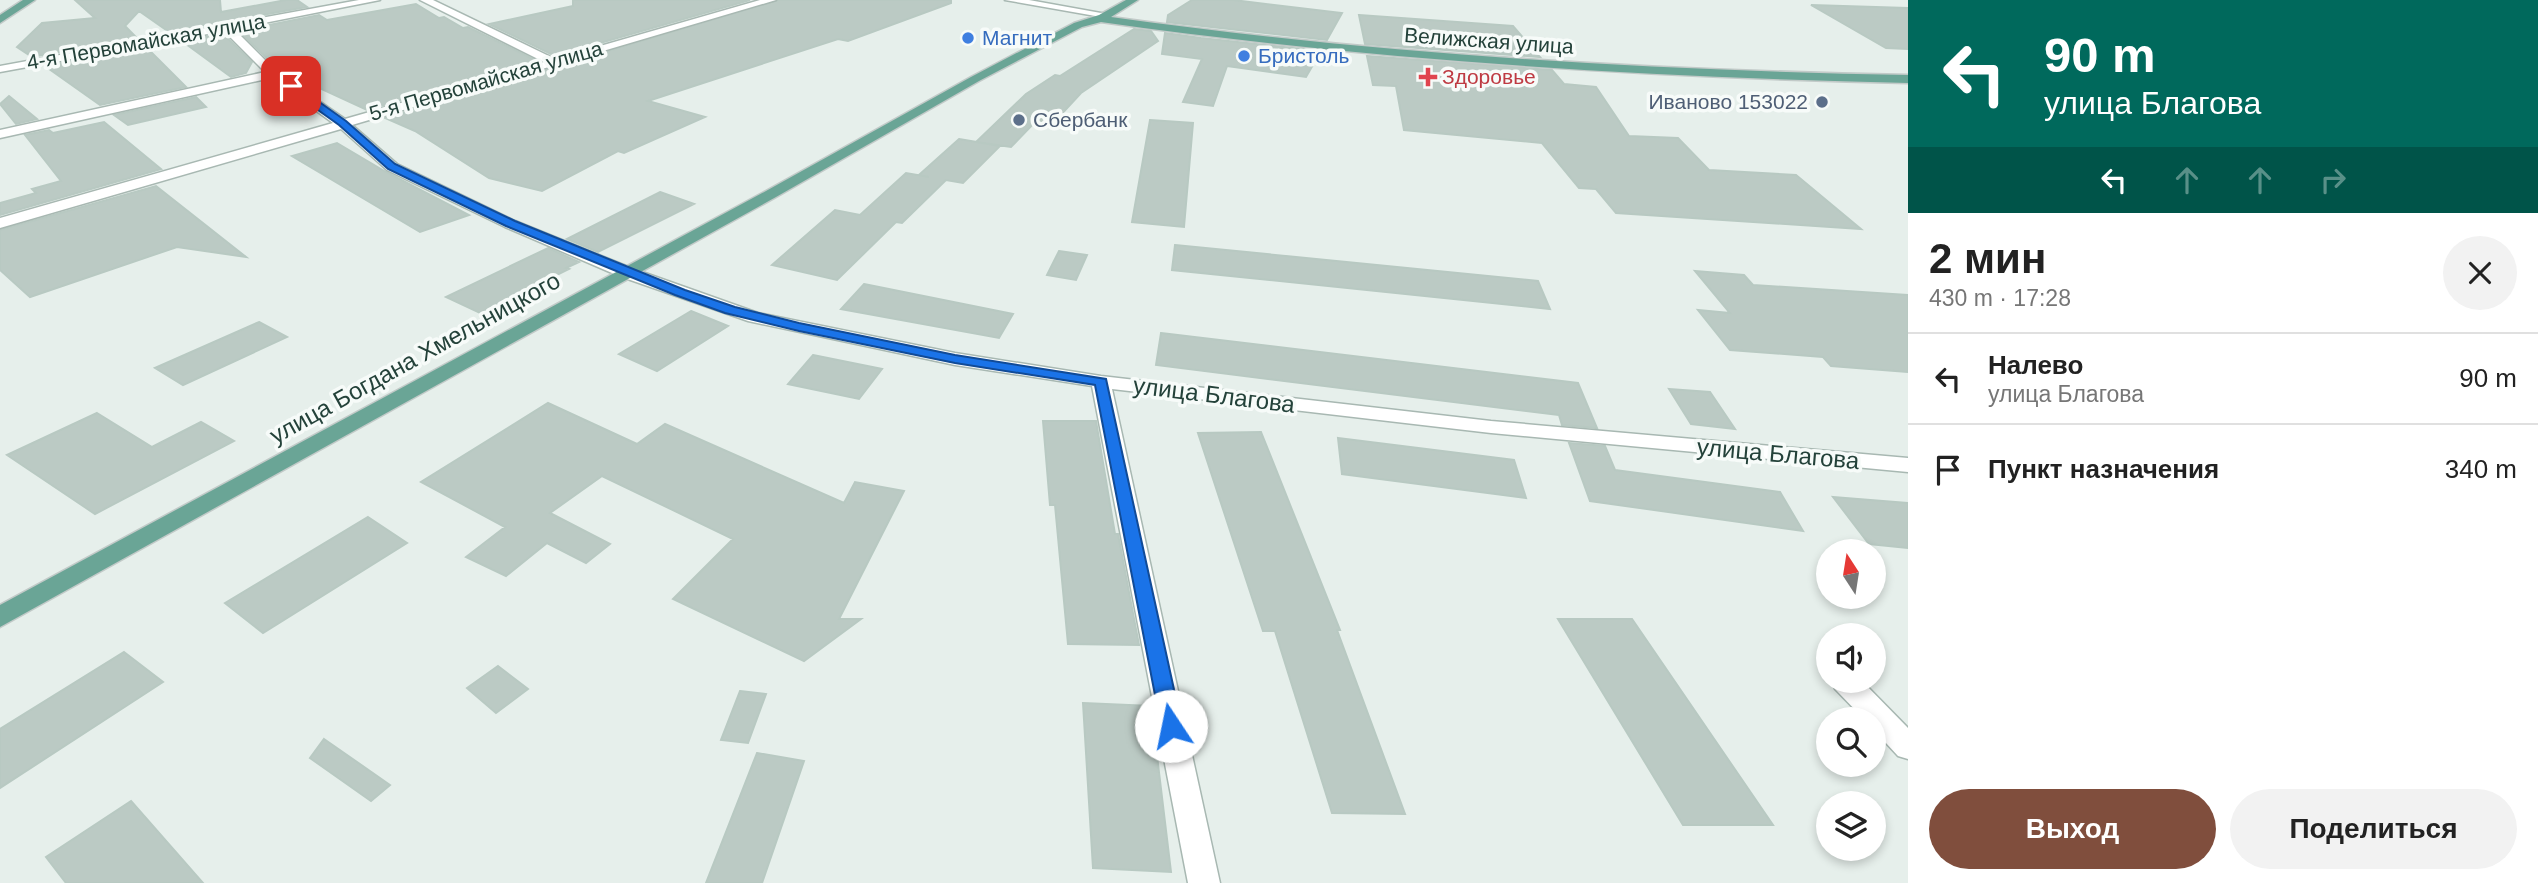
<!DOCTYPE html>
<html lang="ru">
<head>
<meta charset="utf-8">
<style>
	body { margin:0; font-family:Helvetica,sans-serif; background:#f2f2f2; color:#222; height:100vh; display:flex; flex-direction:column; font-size:26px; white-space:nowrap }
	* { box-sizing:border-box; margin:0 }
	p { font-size:23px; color:#767676 }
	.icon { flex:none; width:38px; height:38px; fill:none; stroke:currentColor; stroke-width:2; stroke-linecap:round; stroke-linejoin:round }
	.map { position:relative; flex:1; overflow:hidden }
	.details { display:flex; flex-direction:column; background:#fff; width:630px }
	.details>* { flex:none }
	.guide { background:#00695c; color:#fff; overflow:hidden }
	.needle { width:46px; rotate:348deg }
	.controls { position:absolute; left:1816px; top:539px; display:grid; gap:14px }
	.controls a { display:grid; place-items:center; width:70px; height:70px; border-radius:50%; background:#fff; box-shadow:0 4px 10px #0003; font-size:35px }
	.pin { position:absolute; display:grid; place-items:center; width:60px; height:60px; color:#fff; margin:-30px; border-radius:14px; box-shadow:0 4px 10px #0006 }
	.me { position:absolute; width:77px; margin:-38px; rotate:349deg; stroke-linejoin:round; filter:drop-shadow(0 0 5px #0008) }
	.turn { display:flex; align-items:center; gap:24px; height:147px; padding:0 21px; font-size:32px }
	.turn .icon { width:91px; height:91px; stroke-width:2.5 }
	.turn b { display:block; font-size:49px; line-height:60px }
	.lanes { display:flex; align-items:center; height:66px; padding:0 21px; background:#0003; justify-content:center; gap:35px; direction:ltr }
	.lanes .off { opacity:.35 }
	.round { display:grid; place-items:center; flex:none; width:74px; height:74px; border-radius:37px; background:#f2f2f2 }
	.summary { display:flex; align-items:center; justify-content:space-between; height:119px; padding:0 21px }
	h1 { font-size:42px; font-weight:600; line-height:52px }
	.action { display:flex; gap:14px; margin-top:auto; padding:14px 21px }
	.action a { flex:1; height:80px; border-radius:42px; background:#804e3d; color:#fff; font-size:28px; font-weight:600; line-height:80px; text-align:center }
	.action a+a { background:#f2f2f2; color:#222 }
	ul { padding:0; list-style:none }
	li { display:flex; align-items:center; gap:21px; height:91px; padding:0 21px; border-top:2px solid #e0e0e0 }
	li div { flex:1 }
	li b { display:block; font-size:26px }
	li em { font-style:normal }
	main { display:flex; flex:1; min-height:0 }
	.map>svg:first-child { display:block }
	.building { fill:#bbcac4; stroke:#b8c9c2; stroke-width:2 }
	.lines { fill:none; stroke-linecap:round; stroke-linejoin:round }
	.minor-casing { stroke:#a8b8b2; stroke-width:3 }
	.major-casing { stroke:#c2cac8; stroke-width:3 }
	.minor { fill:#fff; fill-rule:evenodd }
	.major { fill:#6aa596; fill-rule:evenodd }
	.route { fill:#1a73e8; stroke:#114b97; stroke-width:2 }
	.shop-dot { fill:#3f7fe0; stroke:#f7fbf9; stroke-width:2.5 }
	.health-dot { fill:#e0444e; stroke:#f7fbf9; stroke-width:2.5 }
	.service-dot { fill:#5c6f8a; stroke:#f7fbf9; stroke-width:2.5 }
	.labels { text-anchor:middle; stroke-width:7; stroke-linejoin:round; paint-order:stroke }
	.far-shop-label { font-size:21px; fill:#366cbe; stroke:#f7fbf9; text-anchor:start }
	.far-street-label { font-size:21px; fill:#24423a; stroke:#f7fbf9 }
	.far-health-label { font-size:21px; fill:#be3a42; stroke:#f7fbf9; text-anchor:start }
	.far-service-label { font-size:21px; fill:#4e5e75; stroke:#f7fbf9; text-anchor:end }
	.street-label { font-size:24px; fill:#24423a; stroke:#f7fbf9 }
</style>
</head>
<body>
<main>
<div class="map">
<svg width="1908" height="883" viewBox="0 0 1908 883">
	<rect width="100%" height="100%" fill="#e6efeb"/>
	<!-- building -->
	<path class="building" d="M 75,0 L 220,0 L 221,12 L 286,0 L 297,0 L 307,7 L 169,32 L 139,11 L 125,26 L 137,38 L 32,57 L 17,47 L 42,23 L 95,18 Z
		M 573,0 L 750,0 L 555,56 L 489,24 L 573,6 Z
		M 778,0 L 951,0 L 951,3 L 848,41 L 838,39 L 648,101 L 705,117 L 624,153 L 618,151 L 542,191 L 489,178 L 415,131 L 385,118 Z
		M 1192,0 L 1233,0 L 1342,13 L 1327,40 L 1167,22 L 1168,15 Z
		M 416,4 L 439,18 L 444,17 L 463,28 L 468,27 L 537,61 L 367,110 L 278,69 L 239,31 L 319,15 L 327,20 Z
		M 1811,5 L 1908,8 L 1908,49 L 1886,48 Z
		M 1359,15 L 1513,26 L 1540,57 L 1365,44 Z
		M 1134,29 L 1151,31 L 1158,41 L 1081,93 L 1058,118 L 1049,123 L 1036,121 L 1011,147 L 976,142 L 1026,94 L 1055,75 L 1060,76 Z
		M 1165,33 L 1201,38 L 1321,51 L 1306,77 L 1227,66 L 1213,106 L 1183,102 L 1202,59 L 1162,54 Z
		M 223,34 L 252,62 L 246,73 L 231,77 L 182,41 Z
		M 147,48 L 186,87 L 100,105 L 45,66 Z
		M 1367,56 L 1552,70 L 1564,84 L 1596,87 L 1629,136 L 1678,138 L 1709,170 L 1796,175 L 1861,229 L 1616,213 L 1596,189 L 1579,188 L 1542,143 L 1404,130 L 1396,86 L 1373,85 Z
		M 9,96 L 37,119 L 16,124 L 0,104 Z
		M 196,97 L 206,107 L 128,125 L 114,115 Z
		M 1150,120 L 1193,123 L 1184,227 L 1132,222 Z
		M 104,122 L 161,169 L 0,215 L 0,203 L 36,193 L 32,189 L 61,181 L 25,135 L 49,130 L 53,133 Z
		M 959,139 L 1000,146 L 963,183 L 946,180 L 902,223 L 896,222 L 837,280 L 772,265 L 835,210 L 860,215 L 906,173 L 929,177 L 919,175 Z
		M 337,143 L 386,172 L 469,215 L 420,232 L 292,156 Z
		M 156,186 L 246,257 L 177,247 L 30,297 L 0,270 L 0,230 Z
		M 660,192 L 694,204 L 598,252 L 567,239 Z
		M 1175,245 L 1538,281 L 1550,309 L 1172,270 Z
		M 548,248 L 579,262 L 566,268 L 569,269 L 480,313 L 446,297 Z
		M 1059,251 L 1087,255 L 1076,280 L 1047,275 Z
		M 1695,271 L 1744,275 L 1753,285 L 1908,295 L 1908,372 L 1831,366 L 1823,357 L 1730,350 L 1698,310 L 1730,313 Z
		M 864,284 L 1013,314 L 999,338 L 841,309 Z
		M 691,311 L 728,326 L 657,371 L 619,354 Z
		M 259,322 L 287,337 L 183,385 L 155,368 Z
		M 1161,333 L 1578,383 L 1597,428 L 1562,425 L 1559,415 L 1156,365 Z
		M 813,355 L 882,369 L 859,399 L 788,384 Z
		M 1669,389 L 1710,392 L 1735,429 L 1691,424 Z
		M 548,403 L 637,444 L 665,424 L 844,503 L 855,482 L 904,491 L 839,619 L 861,619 L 804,661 L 673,599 L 733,539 L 602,476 L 550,513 L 610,544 L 586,563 L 547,543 L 506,576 L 466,557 L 505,527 L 421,482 Z
		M 97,413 L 152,447 L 201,422 L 234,441 L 95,514 L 7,455 Z
		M 1043,421 L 1096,421 L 1115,534 L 1118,534 L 1139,645 L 1068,644 L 1055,505 L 1050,505 Z
		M 1261,432 L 1340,630 L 1337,630 L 1405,814 L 1332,813 L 1275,631 L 1263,631 L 1198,433 Z
		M 1338,438 L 1514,460 L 1526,498 L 1342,474 Z
		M 1569,443 L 1605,446 L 1615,470 L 1780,492 L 1803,531 L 1590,501 Z
		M 1833,497 L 1908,503 L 1908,548 L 1869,544 Z
		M 368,517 L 407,543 L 263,633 L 225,603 Z
		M 1558,619 L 1632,619 L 1773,825 L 1683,825 Z
		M 124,652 L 163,682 L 0,788 L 0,729 Z
		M 498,666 L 528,689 L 496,713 L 467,688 Z
		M 740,691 L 766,694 L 748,743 L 721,740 Z
		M 1083,703 L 1151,706 L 1171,872 L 1093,868 Z
		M 324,739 L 390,785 L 371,801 L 310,758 Z
		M 757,753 L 804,761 L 762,883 L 706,883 Z
		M 131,801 L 203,883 L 66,883 L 46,857 Z"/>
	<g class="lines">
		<defs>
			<path id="minor" d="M 359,0 L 380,0 L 234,29 L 277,72 L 345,119 L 544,62 L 420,0 L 433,0 L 555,59 L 760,0 L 776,0 L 352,125 L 397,164 L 515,221 L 631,268 L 758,313 L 955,353 L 1101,376 L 1491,421 L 1908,458 L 1908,472 L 1491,433 L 1112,389 L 1220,883 L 1188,883 L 1092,386 L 955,365 L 748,321 L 619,276 L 505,227 L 387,170 L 341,129 L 0,228 L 0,218 L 333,123 L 271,78 L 0,138 L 0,130 L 265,72 L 224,31 L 0,72 L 0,66 Z
				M 1005,0 L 1029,0 L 1112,15 L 1107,18 Z
				M 1832,681 L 1862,681 L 1908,728 L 1908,759 L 1898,756 L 1874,730 L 1874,719 L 1864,719 L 1835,689 Z"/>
			<path id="major" d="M 23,0 L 35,0 L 0,23 L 0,15 Z
				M 1126,0 L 1138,0 L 1111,17 C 1375,54 1641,70 1908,75 L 1908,83 C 1638,77 1369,60 1101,22 L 1082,27 L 979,81 L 776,197 L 0,627 L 0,605 L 766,191 L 971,77 L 1074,23 L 1099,15 Z"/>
		</defs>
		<!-- minor casing -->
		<use href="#minor" class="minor-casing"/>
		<!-- major casing -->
		<use href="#major" class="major-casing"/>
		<!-- minor -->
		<use href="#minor" class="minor"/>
		<!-- major -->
		<use href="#major" class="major"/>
	</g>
	<!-- route -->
	<path class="route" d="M 287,84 L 294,84 L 346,121 L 395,164 L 515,221 L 685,290 L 735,307 L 799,323 L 955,355 L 1106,379 L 1182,726 L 1179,733 L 1171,735 L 1164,733 L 1161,726 L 1095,385 L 955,363 L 799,331 L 725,313 L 675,295 L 506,226 L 388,169 L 339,125 L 287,88 Z"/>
	<!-- markers -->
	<g class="shop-dot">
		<circle cx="968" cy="38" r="7"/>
		<circle cx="1244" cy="56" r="7"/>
	</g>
	<path class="health-dot" d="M1424.5 66.5h7v7h7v7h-7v7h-7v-7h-7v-7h7z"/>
	<g class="service-dot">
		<circle cx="1822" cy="102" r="7"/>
		<circle cx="1019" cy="120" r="7"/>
	</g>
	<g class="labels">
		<!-- far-shop labels -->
		<g class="far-shop-label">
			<text x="982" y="45">Магнит</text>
			<text x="1258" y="63">Бристоль</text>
		</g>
		<!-- far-street labels -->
		<g class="far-street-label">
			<text transform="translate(1489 41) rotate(4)" y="7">Велижская улица</text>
			<text transform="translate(146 42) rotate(-10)" y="7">4-я Первомайская улица</text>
			<text transform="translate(486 81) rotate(-16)" y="7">5-я Первомайская улица</text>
		</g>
		<!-- far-health labels -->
		<g class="far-health-label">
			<text x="1442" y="84">Здоровье</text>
		</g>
		<!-- far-service labels -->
		<g class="far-service-label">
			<text x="1808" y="109">Иваново 153022</text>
			<text x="1033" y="127" text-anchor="start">Сбербанк</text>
		</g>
		<!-- street labels -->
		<g class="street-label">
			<text transform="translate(415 358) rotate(-29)" y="8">улица Богдана Хмельницкого</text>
			<text transform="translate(1214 395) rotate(7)" y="8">улица Благова</text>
			<text transform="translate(1778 454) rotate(5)" y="8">улица Благова</text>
		</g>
	</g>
</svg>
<div class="controls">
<a><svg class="needle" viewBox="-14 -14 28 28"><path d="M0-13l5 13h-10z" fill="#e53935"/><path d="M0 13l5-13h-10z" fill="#767676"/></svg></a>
<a><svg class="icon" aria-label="sound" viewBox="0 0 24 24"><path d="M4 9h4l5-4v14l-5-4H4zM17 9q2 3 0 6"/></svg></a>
<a><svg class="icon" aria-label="search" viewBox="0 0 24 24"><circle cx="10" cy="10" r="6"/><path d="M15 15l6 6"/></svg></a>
<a><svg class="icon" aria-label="layers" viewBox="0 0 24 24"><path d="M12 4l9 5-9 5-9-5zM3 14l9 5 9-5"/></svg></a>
</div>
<div class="pin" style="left:291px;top:86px;background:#d93025"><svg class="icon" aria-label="arrive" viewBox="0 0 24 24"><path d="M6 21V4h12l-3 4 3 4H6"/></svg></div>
<svg class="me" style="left:1171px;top:726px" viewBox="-20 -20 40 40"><circle r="19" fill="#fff"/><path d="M0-13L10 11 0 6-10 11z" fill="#1a73e8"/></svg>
</div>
<section class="details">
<div class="guide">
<div class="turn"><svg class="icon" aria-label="left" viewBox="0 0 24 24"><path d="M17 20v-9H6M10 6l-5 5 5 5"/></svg><div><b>90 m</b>улица Благова</div></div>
<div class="lanes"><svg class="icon" aria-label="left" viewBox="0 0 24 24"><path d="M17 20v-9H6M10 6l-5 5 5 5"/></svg><svg class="icon off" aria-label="ahead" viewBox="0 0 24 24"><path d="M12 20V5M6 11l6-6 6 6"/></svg><svg class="icon off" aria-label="ahead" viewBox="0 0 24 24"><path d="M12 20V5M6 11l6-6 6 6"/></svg><svg class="icon off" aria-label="right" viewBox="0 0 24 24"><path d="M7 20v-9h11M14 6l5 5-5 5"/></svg></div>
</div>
<div class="summary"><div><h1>2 мин</h1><p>430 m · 17:28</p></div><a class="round"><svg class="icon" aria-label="close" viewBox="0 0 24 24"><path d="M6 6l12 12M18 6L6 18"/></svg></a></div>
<ul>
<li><svg class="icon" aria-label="left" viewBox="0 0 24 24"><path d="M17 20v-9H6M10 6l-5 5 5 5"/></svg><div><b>Налево</b><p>улица Благова</p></div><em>90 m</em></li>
<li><svg class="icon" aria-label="arrive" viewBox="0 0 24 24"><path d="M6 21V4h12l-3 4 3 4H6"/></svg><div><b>Пункт назначения</b></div><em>340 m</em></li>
</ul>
<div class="action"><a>Выход</a><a>Поделиться</a></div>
</section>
</main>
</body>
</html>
